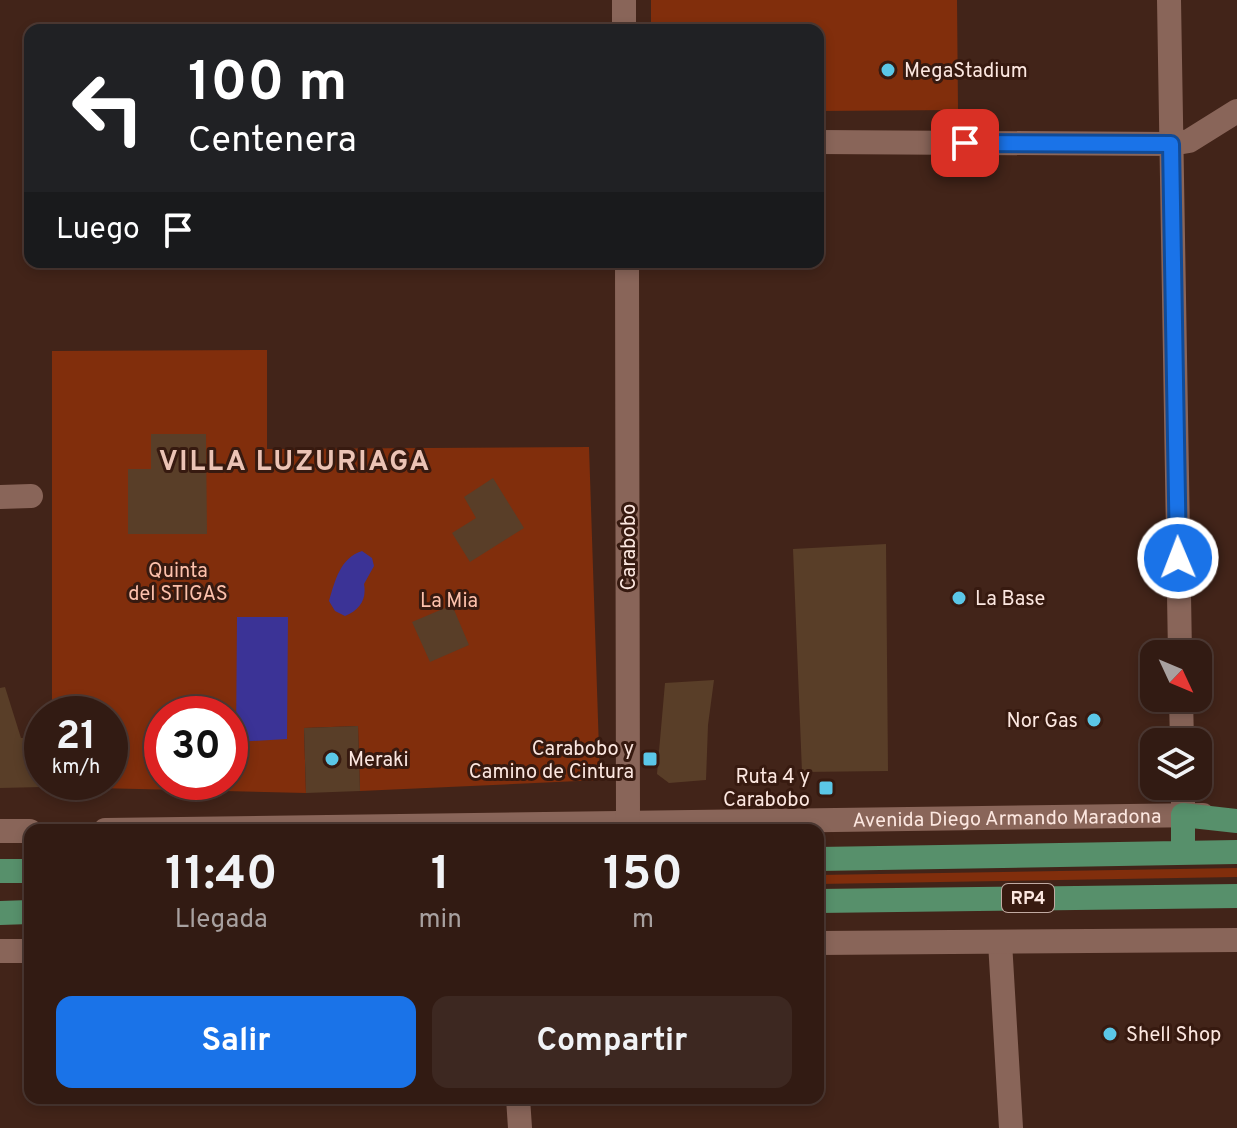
<!DOCTYPE html>
<html lang="es">
<head>
<meta charset="utf-8">
<style>
	body { margin:0; font-family:Overpass,sans-serif; background:#3d2821; color:#f1f3f6; height:100vh; display:flex; flex-direction:column; font-size:30px; white-space:nowrap }
	* { box-sizing:border-box; margin:0 }
	p { font-size:26px; color:#a8a1a0 }
	.icon { flex:none; width:44px; height:44px; fill:none; stroke:currentColor; stroke-width:2; stroke-linecap:round; stroke-linejoin:round }
	.map { position:relative; flex:1; overflow:hidden }
	.sheet { position:absolute; left:24px; top:824px; width:800px; height:280px; display:flex; flex-direction:column; background:#321b13; border-radius:16px; box-shadow:0 4px 12px #0003,0 0 0 2px #4d3933 }
	.sheet>* { flex:none }
	.hud { position:absolute; left:24px; top:24px; width:800px; height:244px; border-radius:16px; box-shadow:0 4px 12px #0003,0 0 0 2px #4d3933; background:#202124; color:#fff; overflow:hidden }
	.needle { width:52px; rotate:134deg }
	.controls { position:absolute; left:1140px; top:640px; display:grid; gap:16px }
	.controls a { display:grid; place-items:center; width:72px; height:72px; border-radius:16px; background:#321b13; box-shadow:0 4px 12px #0003,0 0 0 2px #4d3933; font-size:40px }
	.speed { position:absolute; left:24px; top:696px; display:flex; gap:16px; font-size:40px; font-weight:700; text-align:center }
	.speed>* { display:grid; place-content:center; width:104px; height:104px; border-radius:50%; background:#321b13; box-shadow:0 4px 12px #0003,0 0 0 2px #4d3933; line-height:1 }
	.speed small { font-size:20px; font-weight:400 }
	.speed .limit { border:12px solid #d22; background:#fff; color:#111 }
	.pin { position:absolute; display:grid; place-items:center; width:68px; height:68px; color:#fff; margin:-34px; border-radius:16px; box-shadow:0 4px 12px #0006 }
	.me { position:absolute; width:88px; margin:-44px; rotate:359deg; stroke-linejoin:round; filter:drop-shadow(0 0 6px #0008) }
	.turn { display:flex; align-items:center; gap:28px; height:168px; padding:0 32px; font-size:36px }
	.turn .icon { width:104px; height:104px; stroke-width:2.5 }
	.turn b { display:block; font-size:56px; line-height:68px }
	.then { display:flex; align-items:center; height:76px; padding:0 32px; background:#0003; gap:16px; font-size:30px }
	.eta { display:flex; justify-content:space-evenly; align-items:center; height:136px; text-align:center }
	.eta b { font-size:48px; font-weight:700; line-height:56px }
	.button { display:flex; gap:16px; margin-top:auto; padding:16px 32px }
	.button a { flex:1; height:92px; border-radius:16px; background:#1a73e8; color:#fff; font-size:32px; font-weight:700; line-height:92px; text-align:center }
	.button a+a { background:#3d2821; color:#f1f3f6 }
	.map>svg:first-child { display:block }
	.green { fill:#812e0c; fill-rule:evenodd }
	.water { fill:#3b3396 }
	.building { fill:#593e28 }
	.lines { fill:none; stroke-linecap:round; stroke-linejoin:round }
	.minor { stroke:#896559; stroke-width:24 }
	.major { stroke:#57906b; stroke-width:24 }
	.route-casing { stroke:#114b97; stroke-width:20 }
	.route { stroke:#1a73e8; stroke-width:14 }
	.poi-dot { fill:#5bc7e7; stroke:#371a10; stroke-width:3 }
	.labels { text-anchor:middle; stroke-width:6; stroke-linejoin:round; paint-order:stroke }
	.shield { fill:#371a10; stroke:#c1aaa2; stroke-width:2 }
	.shield-label { font-size:18px; font-weight:bold; fill:#fce7e0 }
	.poi-label { font-size:20px; fill:#fce7e0; stroke:#371a10; text-anchor:start }
	.street-label { font-size:20px; fill:#fce7e0; stroke:#371a10 }
	.park-label { font-size:20px; fill:#fdc1ac; stroke:#371a10 }
	.district-label { font-size:28px; font-weight:bold; letter-spacing:2px; fill:#ebc3b5; stroke:#371a10 }
</style>
</head>
<body>
<div class="map">
<svg width="1237" height="1128" viewBox="0 0 1237 1128">
	<rect width="100%" height="100%" fill="#422419"/>
	<!-- green -->
	<path class="green" d="M 651,0 L 957,0 L 958,110 L 818,111 L 818,30 L 651,30 Z
		M 267,350 L 267,449 L 589,447 L 600,780 L 360,791 L 358,726 L 304,728 L 306,793 L 53,787 L 53,782 L 110,782 L 110,714 L 52,714 L 52,351 ZM 162,714 L 230,714 L 230,782 L 162,782 Z
		M 1237,868 L 1237,877 L 818,884 L 818,875 Z"/>
	<!-- water -->
	<path class="water" d="M 362,551 L 372,558 L 374,566 L 364,584 C 367,600 359,610 345,616 L 335,611 L 329,601 C 335,581 340,558 362,551 Z
		M 237,617 L 288,617 L 287,739 L 236,742 Z"/>
	<!-- building -->
	<path class="building" d="M 151,434 L 206,434 L 207,534 L 128,534 L 128,469 L 151,469 Z
		M 493,478 L 524,528 L 470,562 L 452,533 L 476,518 L 464,497 Z
		M 886,544 L 888,771 L 802,772 L 793,549 Z
		M 452,605 L 469,645 L 430,662 L 412,622 Z
		M 714,680 L 708,725 L 706,780 L 669,783 L 657,774 L 665,683 Z
		M 5,687 L 21,738 L 42,737 L 42,787 L 0,788 L 0,688 Z
		M 358,726 L 360,791 L 306,793 L 304,728 Z"/>
	<g class="lines">
		<!-- minor -->
		<g class="minor">
			<path d="M 624,0 L 624,30"/>
			<path d="M 1169,0 L 1180,654"/>
			<path d="M 818,142 L 1171,144 L 1189,141 L 1237,111"/>
			<path d="M 0,497 L 31,496"/>
			<path d="M 1181,698 L 1182,742"/>
			<path d="M 1183,786 L 1183,815"/>
			<path id="s1" d="M 105,830 L 1203,815"/>
			<path d="M 622,830 L 628,823 L 627,262"/>
			<path d="M 0,831 L 30,831"/>
			<path d="M 1000,942 L 1011,1128"/>
			<path d="M 818,943 L 1237,940"/>
			<path d="M 0,951 L 30,951"/>
			<path d="M 518,1098 L 520,1128"/>
		</g>
		<!-- major -->
		<path class="major" d="M 1183,852 L 1183,815 L 1237,821
			M 818,859 L 1237,852
			M 0,871 L 30,871
			M 818,901 L 1237,896
			M 0,913 L 30,912"/>
	</g>
	<g class="lines">
		<defs>
			<path id="route" d="M 965,143 L 1171,144 L 1178,558"/>
		</defs>
		<!-- route casing -->
		<use href="#route" class="route-casing"/>
		<!-- route -->
		<use href="#route" class="route"/>
	</g>
	<!-- markers -->
	<g class="poi-dot">
		<circle cx="888" cy="70" r="8"/>
		<circle cx="959" cy="598" r="8"/>
		<circle cx="1094" cy="720" r="8"/>
		<circle cx="332" cy="759" r="8"/>
		<rect x="642" y="751" width="16" height="16" rx="4"/>
		<rect x="818" y="780" width="16" height="16" rx="4"/>
		<circle cx="1110" cy="1034" r="8"/>
	</g>
	<g class="labels">
		<!-- shield labels -->
		<rect class="shield" x="1002" y="884" width="52" height="28" rx="6"/>
		<g class="shield-label">
			<text x="1028" y="904">RP4</text>
		</g>
		<!-- poi labels -->
		<g class="poi-label">
			<text x="904" y="77">MegaStadium</text>
			<text x="975" y="605">La Base</text>
			<text x="1078" y="727" text-anchor="end">Nor Gas</text>
			<text x="634" y="755" text-anchor="end">Carabobo y<tspan x="634" dy="23">Camino de Cintura</tspan></text>
			<text x="348" y="766">Meraki</text>
			<text x="810" y="783" text-anchor="end">Ruta 4 y<tspan x="810" dy="23">Carabobo</tspan></text>
			<text x="1126" y="1041">Shell Shop</text>
		</g>
		<!-- street labels -->
		<g class="street-label">
			<text transform="translate(628 547) rotate(-90)" y="7">Carabobo</text>
			<text dy="7" stroke="none"><textPath href="#s1" startOffset="902">Avenida Diego Armando Maradona</textPath></text>
		</g>
		<!-- park labels -->
		<g class="park-label">
			<text x="178" y="577">Quinta<tspan x="178" dy="23">del STIGAS</tspan></text>
			<text x="449" y="607">La Mia</text>
		</g>
		<!-- district labels -->
		<g class="district-label">
			<text x="295" y="470">VILLA LUZURIAGA</text>
		</g>
	</g>
</svg>
<div class="controls">
<a><svg class="needle" viewBox="-14 -14 28 28"><path d="M0-13l5 13h-10z" fill="#e53935"/><path d="M0 13l5-13h-10z" fill="#a8a1a0"/></svg></a>
<a><svg class="icon" aria-label="layers" viewBox="0 0 24 24"><path d="M12 4l9 5-9 5-9-5zM3 14l9 5 9-5"/></svg></a>
</div>
<div class="speed"><div>21<small>km/h</small></div><div class="limit">30</div></div>
<div class="pin" style="left:965px;top:143px;background:#d93025"><svg class="icon" aria-label="arrive" viewBox="0 0 24 24"><path d="M6 21V4h12l-3 4 3 4H6"/></svg></div>
<svg class="me" style="left:1178px;top:558px" viewBox="-20 -20 40 40"><circle r="17" fill="#1a73e8" stroke="#fff" stroke-width="3"/><path d="M0-11L8 9 0 5-8 9z" fill="#fff"/></svg>
<div class="hud">
<div class="turn"><svg class="icon" aria-label="left" viewBox="0 0 24 24"><path d="M17 20v-9H6M10 6l-5 5 5 5"/></svg><div><b>100 m</b>Centenera</div></div>
<div class="then">Luego<svg class="icon" aria-label="arrive" viewBox="0 0 24 24"><path d="M6 21V4h12l-3 4 3 4H6"/></svg></div>
</div>
<section class="sheet">
<div class="eta">
<div><b>11:40</b><p>Llegada</p></div>
<div><b>1</b><p>min</p></div>
<div><b>150</b><p>m</p></div>
</div>
<div class="button"><a>Salir</a><a>Compartir</a></div>
</section>
</div>
</body>
</html>
